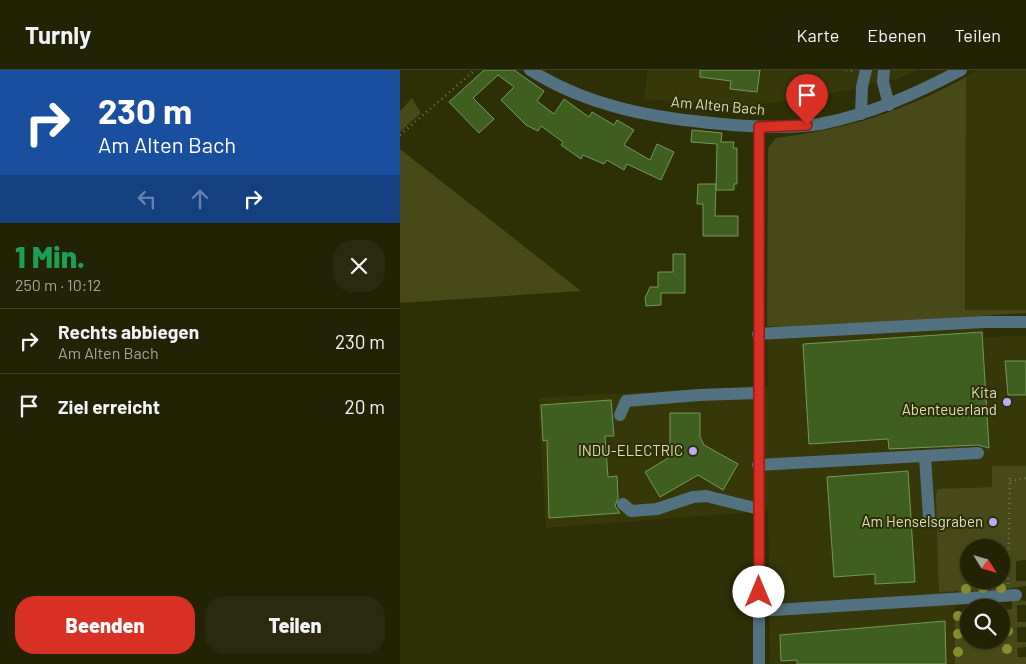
<!DOCTYPE html>
<html lang="de">
<head>
<meta charset="utf-8">
<style>
	body { margin:0; font-family:Barlow,sans-serif; background:#2a2b0e; color:#f1f3f6; height:100vh; display:flex; flex-direction:column; font-size:19px; white-space:nowrap }
	* { box-sizing:border-box; margin:0 }
	p { font-size:16px; color:#a2a49a }
	.icon { flex:none; width:28px; height:28px; fill:none; stroke:currentColor; stroke-width:2; stroke-linecap:round; stroke-linejoin:round }
	.map { position:relative; flex:1; overflow:hidden }
	.panel { display:flex; flex-direction:column; background:#222304; width:400px }
	.panel>* { flex:none }
	.hud { background:#1a4fa0; color:#fff; overflow:hidden }
	.needle { width:32px; rotate:127deg }
	.fabs { position:absolute; left:560px; top:469px; display:grid; gap:10px }
	.fabs a { display:grid; place-items:center; width:50px; height:50px; border-radius:50%; background:#222304; box-shadow:0 1px 4px #0004,0 0 0 1px #3f4026; font-size:25px }
	.pin { position:absolute; display:grid; place-items:center; width:42px; height:42px; color:#fff; margin:-51px -21px; border-radius:50% 50% 50% 0; rotate:-45deg; box-shadow:0 0 5px #0007 }
	.pin .icon { rotate:45deg }
	.me { position:absolute; width:55px; margin:-28px; rotate:0deg; stroke-linejoin:round; filter:drop-shadow(0 0 4px #0008) }
	.turn { display:flex; align-items:center; gap:18px; height:105px; padding:0 15px; font-size:22px }
	.turn .icon { width:65px; height:65px; stroke-width:2.5 }
	.turn b { display:block; font-size:35px; line-height:42px }
	.lanes { display:flex; align-items:center; height:48px; padding:0 15px; background:#0003; justify-content:center; gap:25px; direction:ltr }
	.lanes .off { opacity:.35 }
	.round { display:grid; place-items:center; flex:none; width:52px; height:52px; border-radius:20px; background:#2a2b0e }
	.headline { display:flex; align-items:center; justify-content:space-between; height:85px; padding:0 15px }
	h1 { font-size:30px; font-weight:800; line-height:38px; color:#1e9e55 }
	.action { display:flex; gap:10px; margin-top:auto; padding:10px 15px }
	.action a { flex:1; height:58px; border-radius:20px; background:#d93025; color:#fff; font-size:20px; font-weight:800; line-height:58px; text-align:center }
	.action a+a { background:#2a2b0e; color:#f1f3f6 }
	ul { padding:0; list-style:none }
	li { display:flex; align-items:center; gap:15px; height:65px; padding:0 15px; border-top:1px solid #3f4026 }
	li div { flex:1 }
	li b { display:block; font-size:19px }
	li em { font-style:normal }
	header { display:flex; align-items:center; gap:30px; box-sizing:border-box; height:70px; padding:0 25px; background:#222304; border-bottom:1px solid #3f4026 }
	header strong { font-size:24px }
	nav { display:flex; gap:28px; margin-inline-start:auto; font-size:18px }
	main { display:flex; flex:1; min-height:0 }
	.map>svg:first-child { display:block }
	.built { fill:#36380a }
	.green { fill:#474a18; fill-rule:evenodd }
	.building { fill:#3f5f21; stroke:#749858 }
	.lines { fill:none; stroke-linecap:round; stroke-linejoin:round }
	.path { stroke:#6f724b; stroke-width:2.5; stroke-dasharray:1 4; stroke-linecap:butt }
	.minor { stroke:#527181; stroke-width:12 }
	.tree { fill:#878c30 }
	.route-casing { stroke:#8d1f18; stroke-width:12 }
	.route { stroke:#d93025; stroke-width:9 }
	.poi-dot { fill:#b9abf7; stroke:#2d2f06; stroke-width:2 }
	.labels { text-anchor:middle; stroke-width:4; stroke-linejoin:round; paint-order:stroke }
	.street-label { font-size:15px; fill:#dbdfba; stroke:#2d2f06 }
	.poi-label { font-size:15px; fill:#dbdfba; stroke:#2d2f06; text-anchor:end }
</style>
</head>
<body>
<header>
<strong>Turnly</strong>
<nav><a>Karte</a><a>Ebenen</a><a>Teilen</a></nav>
</header>
<main>
<section class="panel">
<div class="hud">
<div class="turn"><svg class="icon" aria-label="right" viewBox="0 0 24 24"><path d="M7 20v-9h11M14 6l5 5-5 5"/></svg><div><b>230 m</b>Am Alten Bach</div></div>
<div class="lanes"><svg class="icon off" aria-label="left" viewBox="0 0 24 24"><path d="M17 20v-9H6M10 6l-5 5 5 5"/></svg><svg class="icon off" aria-label="ahead" viewBox="0 0 24 24"><path d="M12 20V5M6 11l6-6 6 6"/></svg><svg class="icon" aria-label="right" viewBox="0 0 24 24"><path d="M7 20v-9h11M14 6l5 5-5 5"/></svg></div>
</div>
<div class="headline"><div><h1>1 Min.</h1><p>250 m · 10:12</p></div><a class="round"><svg class="icon" aria-label="close" viewBox="0 0 24 24"><path d="M6 6l12 12M18 6L6 18"/></svg></a></div>
<ul>
<li><svg class="icon" aria-label="right" viewBox="0 0 24 24"><path d="M7 20v-9h11M14 6l5 5-5 5"/></svg><div><b>Rechts abbiegen</b><p>Am Alten Bach</p></div><em>230 m</em></li>
<li><svg class="icon" aria-label="arrive" viewBox="0 0 24 24"><path d="M6 21V4h12l-3 4 3 4H6"/></svg><div><b>Ziel erreicht</b></div><em>20 m</em></li>
</ul>
<div class="action"><a>Beenden</a><a>Teilen</a></div>
</section>
<div class="map">
<svg width="626" height="594" viewBox="0 0 626 594">
	<rect width="100%" height="100%" fill="#2d2f06"/>
	<!-- built -->
	<path class="built" d="M 248,0 L 518,0 L 500,8 L 418,27 L 342,37 L 244,29 Z
		M 578,0 L 626,0 L 626,240 L 565,240 L 566,7 Z
		M 583,246 L 585,267 L 626,266 L 626,396 L 592,396 L 592,417 L 555,418 L 555,594 L 370,594 L 368,441 L 146,458 L 138,328 L 368,315 L 367,256 L 398,258 Z"/>
	<!-- green -->
	<path class="green" d="M 566,7 L 565,240 L 626,240 L 626,243 L 398,258 L 367,256 L 368,78 L 376,68 C 451,58 499,43 566,7 Z
		M 12,28 L 21,43 L 0,62 L 0,41 Z
		M 0,79 L 181,221 L 0,233 Z
		M 592,396 L 626,396 L 626,490 L 616,491 L 616,511 L 626,511 L 626,516 L 606,519 L 605,523 L 594,523 L 593,520 L 571,521 L 570,525 L 559,525 L 558,521 L 539,522 L 536,424 L 538,419 L 592,417 ZM 569,478 L 601,478 L 601,510 L 569,510 Z
		M 612,529 L 626,531 L 626,535 L 617,535 L 617,552 L 626,552 L 626,557 L 617,557 L 617,572 L 626,572 L 626,577 L 617,578 L 618,587 L 626,587 L 626,594 L 555,594 L 555,543 L 569,542 L 569,570 L 601,570 L 601,540 L 612,539 Z"/>
	<!-- building -->
	<path class="building" d="M 84,0 L 114,0 L 144,21 L 137,31 L 154,44 L 164,29 L 189,47 L 192,42 L 214,55 L 217,50 L 234,60 L 224,75 L 250,90 L 257,74 L 274,82 L 261,110 L 227,94 L 224,100 L 207,90 L 204,94 L 183,85 L 181,89 L 161,75 L 163,72 L 141,56 L 138,61 L 126,55 L 101,30 L 114,17 L 98,5 L 73,28 L 94,49 L 79,63 L 49,32 Z
		M 300,0 L 360,0 L 357,22 L 330,19 L 331,11 L 300,7 Z
		M 292,60 L 322,63 L 321,72 L 334,72 L 333,78 L 337,78 L 337,114 L 334,114 L 334,120 L 316,120 L 317,74 L 291,72 Z
		M 298,114 L 316,114 L 315,146 L 338,146 L 338,166 L 303,166 L 303,134 L 297,134 Z
		M 273,184 L 285,184 L 285,223 L 261,223 L 261,235 L 246,236 L 245,228 L 250,217 L 258,217 L 258,202 L 273,202 Z
		M 582,262 L 589,378 L 578,375 L 489,379 L 488,369 L 409,374 L 403,274 Z
		M 605,291 L 626,291 L 626,325 L 608,325 Z
		M 211,330 L 214,366 L 205,366 L 208,407 L 217,406 L 218,428 L 215,436 L 220,443 L 149,448 L 147,370 L 143,371 L 141,335 Z
		M 270,343 L 300,343 L 300,367 L 304,375 L 338,394 L 323,420 L 298,405 L 260,427 L 245,402 L 270,387 Z
		M 508,401 L 515,512 L 475,514 L 475,504 L 434,507 L 427,407 Z
		M 545,551 L 546,594 L 397,594 L 397,590 L 381,591 L 380,565 Z"/>
	<g class="lines">
		<!-- path -->
		<path class="path" d="M 446,0 L 454,1
			M 0,65 L 75,0
			M 610,411 L 626,408
			M 608,514 L 610,404"/>
		<!-- minor -->
		<path class="minor" d="M 130,0 C 189,37 253,48 322,54 C 354,57 387,59 420,54 C 471,44 516,24 561,0
			M 484,0 L 483,12 L 489,35
			M 461,44 L 462,17 L 466,0
			M 358,264 L 584,252 L 626,252
			M 220,345 L 226,331 L 299,325 L 358,323
			M 525,386 L 529,448
			M 358,395 L 578,383
			M 223,434 L 231,441 L 257,439 L 293,427 L 306,426 L 359,439
			M 359,541 L 616,525
			M 359,594 L 359,57"/>
	</g>
	<!-- trees -->
	<g class="tree">
		<circle cx="583" cy="518" r="5"/>
		<circle cx="601" cy="518" r="5"/>
		<circle cx="566" cy="519" r="5"/>
		<circle cx="558" cy="546" r="5"/>
		<circle cx="608" cy="561" r="5"/>
		<circle cx="558" cy="564" r="5"/>
		<circle cx="607" cy="579" r="5"/>
		<circle cx="558" cy="582" r="5"/>
	</g>
	<g class="lines">
		<defs>
			<path id="route" d="M 359,522 L 359,57 L 407,55"/>
		</defs>
		<!-- route casing -->
		<use href="#route" class="route-casing"/>
		<!-- route -->
		<use href="#route" class="route"/>
	</g>
	<!-- markers -->
	<g class="poi-dot">
		<circle cx="607" cy="332" r="5"/>
		<circle cx="293" cy="381" r="5"/>
		<circle cx="593" cy="452" r="5"/>
	</g>
	<g class="labels">
		<!-- street labels -->
		<g class="street-label">
			<text transform="translate(318 36) rotate(5)" y="5">Am Alten Bach</text>
		</g>
		<!-- poi labels -->
		<g class="poi-label">
			<text x="597" y="328">Kita<tspan x="597" dy="17">Abenteuerland</tspan></text>
			<text x="283" y="386">INDU-ELECTRIC</text>
			<text x="583" y="457">Am Henselsgraben</text>
		</g>
	</g>
</svg>
<div class="fabs">
<a><svg class="needle" viewBox="-14 -14 28 28"><path d="M0-13l5 13h-10z" fill="#e53935"/><path d="M0 13l5-13h-10z" fill="#a2a49a"/></svg></a>
<a><svg class="icon" aria-label="search" viewBox="0 0 24 24"><circle cx="10" cy="10" r="6"/><path d="M15 15l6 6"/></svg></a>
</div>
<div class="pin" style="left:407px;top:55px;background:#d93025"><svg class="icon" aria-label="arrive" viewBox="0 0 24 24"><path d="M6 21V4h12l-3 4 3 4H6"/></svg></div>
<svg class="me" style="left:359px;top:522px" viewBox="-20 -20 40 40"><circle r="19" fill="#fff"/><path d="M0-13L10 11 0 6-10 11z" fill="#d93025"/></svg>
</div>
</main>
</body>
</html>
